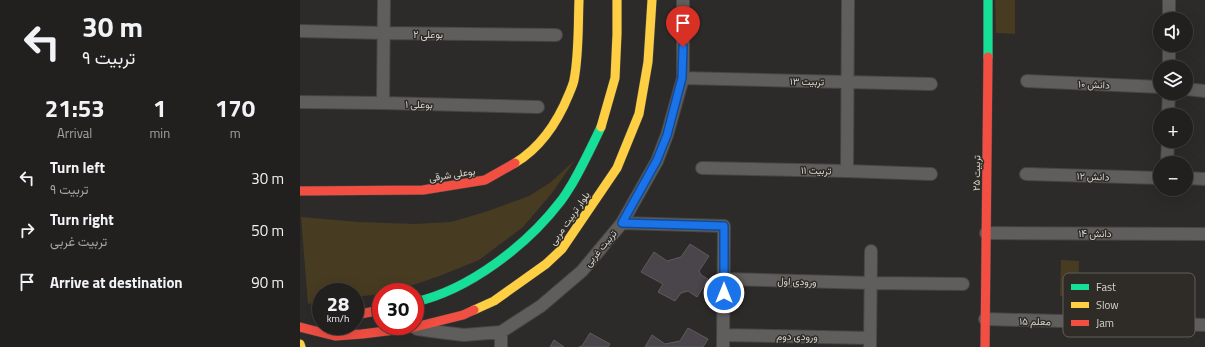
<!DOCTYPE html>
<html lang="en">
<head>
<meta charset="utf-8">
<style>
	body { margin:0; font-family:"Titillium Web",Vazirmatn,sans-serif; background:#2a2828; color:#f1f3f6; height:100vh; display:flex; flex-direction:column; font-size:15px; white-space:nowrap }
	* { box-sizing:border-box; margin:0 }
	p { font-size:13px; color:#a2a3a4 }
	.icon { flex:none; width:22px; height:22px; fill:none; stroke:currentColor; stroke-width:2; stroke-linecap:round; stroke-linejoin:round }
	.map { position:relative; flex:1; overflow:hidden }
	.drawer { display:flex; flex-direction:column; background:#22201f; width:300px }
	.drawer>* { flex:none }
	.top-card { background:#22201f; color:#f1f3f6; overflow:hidden }
	.fabs { position:absolute; left:853px; top:12px; display:grid; gap:8px }
	.fabs a { display:grid; place-items:center; width:40px; height:40px; border-radius:50%; background:#22201f; box-shadow:0 4px 16px #0002,0 0 0 1px #3f3e3d; font-size:20px }
	.speed { position:absolute; left:12px; top:283px; display:flex; gap:8px; font-size:20px; font-weight:700; text-align:center }
	.speed>* { display:grid; place-content:center; width:52px; height:52px; border-radius:50%; background:#22201f; box-shadow:0 4px 16px #0002,0 0 0 1px #3f3e3d; line-height:1 }
	.speed small { font-size:10px; font-weight:400 }
	.speed .limit { border:6px solid #d22; background:#fff; color:#111 }
	.pin { position:absolute; display:grid; place-items:center; width:34px; height:34px; color:#fff; margin:-41px -17px; border-radius:50% 50% 50% 0; rotate:-45deg; box-shadow:0 0 4px #0007 }
	.pin .icon { rotate:45deg }
	.me { position:absolute; width:44px; margin:-22px; rotate:0deg; stroke-linejoin:round; filter:drop-shadow(0 0 3px #0008) }
	.turn { display:flex; align-items:center; gap:14px; height:84px; padding:0 16px; font-size:18px }
	.turn .icon { width:52px; height:52px; stroke-width:2.5 }
	.turn b { display:block; font-size:28px; line-height:34px }
	.eta { display:flex; justify-content:space-evenly; align-items:center; height:68px; text-align:center }
	.eta b { font-size:24px; font-weight:700; line-height:28px }
	ul { padding:0; list-style:none }
	li { display:flex; align-items:center; gap:12px; height:52px; padding:0 16px }
	li div { flex:1 }
	li b { display:block; font-size:15px }
	li em { font-style:normal }
	main { display:flex; flex:1; min-height:0 }
	.map>svg:first-child { display:block }
	.green { fill:#473b21 }
	.building { fill:#49454a; stroke:#5d5c5c }
	.lines { fill:none; stroke-linecap:round; stroke-linejoin:round }
	.street-casing { stroke:#474644; stroke-width:14 }
	.fast-casing { stroke:#474644; stroke-width:10 }
	.slow-casing { stroke:#474644; stroke-width:10 }
	.jam-casing { stroke:#474644; stroke-width:10 }
	.street { stroke:#5f5e5c; stroke-width:12 }
	.fast { stroke:#16e098; stroke-width:9 }
	.slow { stroke:#ffcf43; stroke-width:9 }
	.jam { stroke:#f24e42; stroke-width:9 }
	.route-casing { stroke:#114b97; stroke-width:10 }
	.route { stroke:#1a73e8; stroke-width:7 }
	.labels { text-anchor:middle; stroke-width:3; stroke-linejoin:round; paint-order:stroke }
	.street-label { font-size:10px; fill:#d6d5d1; stroke:#2f2c27 }
	.key { fill:#2f2c27; stroke:#615f5a; stroke-width:1 }
	.key-label { font-size:11px; fill:#d6d5d1 }
</style>
</head>
<body>
<main>
<section class="drawer">
<div class="top-card">
<div class="turn"><svg class="icon" aria-label="left" viewBox="0 0 24 24"><path d="M17 20v-9H6M10 6l-5 5 5 5"/></svg><div><b>30 m</b>تربیت ۹</div></div>
</div>
<div class="eta">
<div><b>21:53</b><p>Arrival</p></div>
<div><b>1</b><p>min</p></div>
<div><b>170</b><p>m</p></div>
</div>
<ul>
<li><svg class="icon" aria-label="left" viewBox="0 0 24 24"><path d="M17 20v-9H6M10 6l-5 5 5 5"/></svg><div><b>Turn left</b><p>تربیت ۹</p></div><em>30 m</em></li>
<li><svg class="icon" aria-label="right" viewBox="0 0 24 24"><path d="M7 20v-9h11M14 6l5 5-5 5"/></svg><div><b>Turn right</b><p>تربیت غربی</p></div><em>50 m</em></li>
<li><svg class="icon" aria-label="arrive" viewBox="0 0 24 24"><path d="M6 21V4h12l-3 4 3 4H6"/></svg><div><b>Arrive at destination</b></div><em>90 m</em></li>
</ul>
</section>
<div class="map">
<svg width="905" height="347" viewBox="0 0 905 347">
	<rect width="100%" height="100%" fill="#2d2b29"/>
	<!-- green -->
	<path class="green" d="M 695,0 L 715,0 L 715,34 L 696,33 Z
		M 275,160 L 252,193 L 223,227 L 179,260 L 142,275 L 93,292 L 81,292 L 81,294 L 55,297 L 55,292 L 21,292 L 21,302 L 8,304 L 1,217 L 58,222 L 115,224 L 151,222 L 185,212 L 229,196 L 251,182 Z
		M 761,260 L 779,261 L 778,296 L 760,296 Z"/>
	<!-- building -->
	<path class="building" d="M 390,244 L 409,256 L 399,271 L 401,275 L 408,279 L 397,297 L 388,291 L 381,293 L 375,301 L 358,292 L 363,284 L 341,272 L 354,252 L 367,261 L 381,257 Z
		M 388,328 L 408,339 L 403,347 L 345,347 L 352,335 L 365,344 L 380,341 Z
		M 290,333 L 310,344 L 308,347 L 279,347 L 282,346 Z
		M 254,340 L 264,347 L 250,347 Z"/>
	<g class="lines">
		<defs>
			<path id="street" d="M 869,19 L 869,0
				M 0,31 L 84,33 L 256,35
				M 869,67 L 869,45
				M 383,78 L 631,84
				M 727,81 L 860,87
				M 886,89 L 905,91
				M 0,102 L 83,103 L 238,107
				M 83,103 L 84,0
				M 868,115 L 869,93
				M 867,163 L 868,141
				M 402,168 L 547,171 L 631,174
				M 547,171 L 548,0
				M 726,174 L 860,178
				M 886,178 L 905,179
				M 322,223 L 424,226 L 423,347
				M 686,233 L 905,234
				M 424,279 L 571,283 L 663,284
				M 685,319 L 905,325
				M 117,329 L 139,332 L 164,335 L 201,332 L 241,306 L 282,271 L 322,223 L 357,161 L 367,135 L 383,78 L 383,0
				M 201,332 L 201,347
				M 423,335 L 570,338
				M 570,347 L 571,251"/>
			<path id="fast" d="M 688,57 L 688,0
				M 115,302 C 169,290 227,245 260,202 C 265,196 268,190 272,184 C 283,165 292,146 301,127"/>
			<path id="slow" d="M 301,127 L 315,78 L 317,34 L 317,0
				M 215,163 C 240,148 258,121 269,94 C 271,89 273,85 274,80 C 279,54 278,26 279,0
				M 174,310 L 194,301 L 246,264 L 262,249 L 317,168 L 339,114 L 348,62 L 352,0
				M 0,344 L 1,347"/>
			<path id="jam" d="M 0,191 L 123,190 L 185,180 L 215,163
				M 55,315 L 81,310
				M 0,327 L 35,336 L 62,334 L 111,328 L 163,315 L 174,310
				M 685,347 L 688,57"/>
		</defs>
		<!-- street casing -->
		<use href="#street" class="street-casing"/>
		<!-- fast casing -->
		<use href="#fast" class="fast-casing"/>
		<!-- slow casing -->
		<use href="#slow" class="slow-casing"/>
		<!-- jam casing -->
		<use href="#jam" class="jam-casing"/>
		<!-- street -->
		<use href="#street" class="street"/>
		<!-- fast -->
		<use href="#fast" class="fast"/>
		<!-- slow -->
		<use href="#slow" class="slow"/>
		<!-- jam -->
		<use href="#jam" class="jam"/>
	</g>
	<g class="lines">
		<defs>
			<path id="route" d="M 383,47 L 382,78 L 367,135 L 357,160 L 322,223 L 424,226 L 424,293"/>
		</defs>
		<!-- route casing -->
		<use href="#route" class="route-casing"/>
		<!-- route -->
		<use href="#route" class="route"/>
	</g>
	<g class="labels">
		<!-- street labels -->
		<g class="street-label">
			<text x="128" y="38">بوعلی ۲</text>
			<text transform="translate(507 81) rotate(1)" y="4">تربیت ۱۳</text>
			<text transform="translate(794 84) rotate(2)" y="4">دانش ۱۰</text>
			<text transform="translate(119 104) rotate(1)" y="4">بوعلی ۱</text>
			<text transform="translate(516 170) rotate(1)" y="4">تربیت ۱۱</text>
			<text transform="translate(676 173) rotate(-89)" y="4">تربیت ۲۵</text>
			<text transform="translate(152 174) rotate(-9)" y="4">بوعلی شرقی</text>
			<text transform="translate(793 176) rotate(2)" y="4">دانش ۱۲</text>
			<text transform="translate(269 218) rotate(-55)" y="4">بلوار تربیت مربی</text>
			<text x="795" y="237">دانش ۱۴</text>
			<text transform="translate(300 248) rotate(-50)" y="4">تربیت غربی</text>
			<text transform="translate(497 281) rotate(2)" y="4">ورودی اول</text>
			<text transform="translate(735 321) rotate(1)" y="4">معلم ۱۵</text>
			<text transform="translate(497 336) rotate(1)" y="4">ورودی دوم</text>
		</g>
	</g>
	<!-- legend -->
	<rect x="763" y="273" width="132" height="64" rx="6" class="key"/>
	<rect x="771" y="284" width="18" height="6" fill="#16e098"/>
	<rect x="771" y="302" width="18" height="6" fill="#ffcf43"/>
	<rect x="771" y="320" width="18" height="6" fill="#f24e42"/>
	<g class="key-label">
		<text x="796" y="291">Fast</text>
		<text x="796" y="309">Slow</text>
		<text x="796" y="327">Jam</text>
	</g>
</svg>
<div class="fabs">
<a><svg class="icon" aria-label="sound" viewBox="0 0 24 24"><path d="M4 9h4l5-4v14l-5-4H4zM17 9q2 3 0 6"/></svg></a>
<a><svg class="icon" aria-label="layers" viewBox="0 0 24 24"><path d="M12 4l9 5-9 5-9-5zM3 14l9 5 9-5"/></svg></a>
<a>+</a>
<a>−</a>
</div>
<div class="speed"><div>28<small>km/h</small></div><div class="limit">30</div></div>
<div class="pin" style="left:383px;top:47px;background:#d93025"><svg class="icon" aria-label="arrive" viewBox="0 0 24 24"><path d="M6 21V4h12l-3 4 3 4H6"/></svg></div>
<svg class="me" style="left:424px;top:293px" viewBox="-20 -20 40 40"><circle r="17" fill="#1a73e8" stroke="#fff" stroke-width="3"/><path d="M0-11L8 9 0 5-8 9z" fill="#fff"/></svg>
</div>
</main>
</body>
</html>
